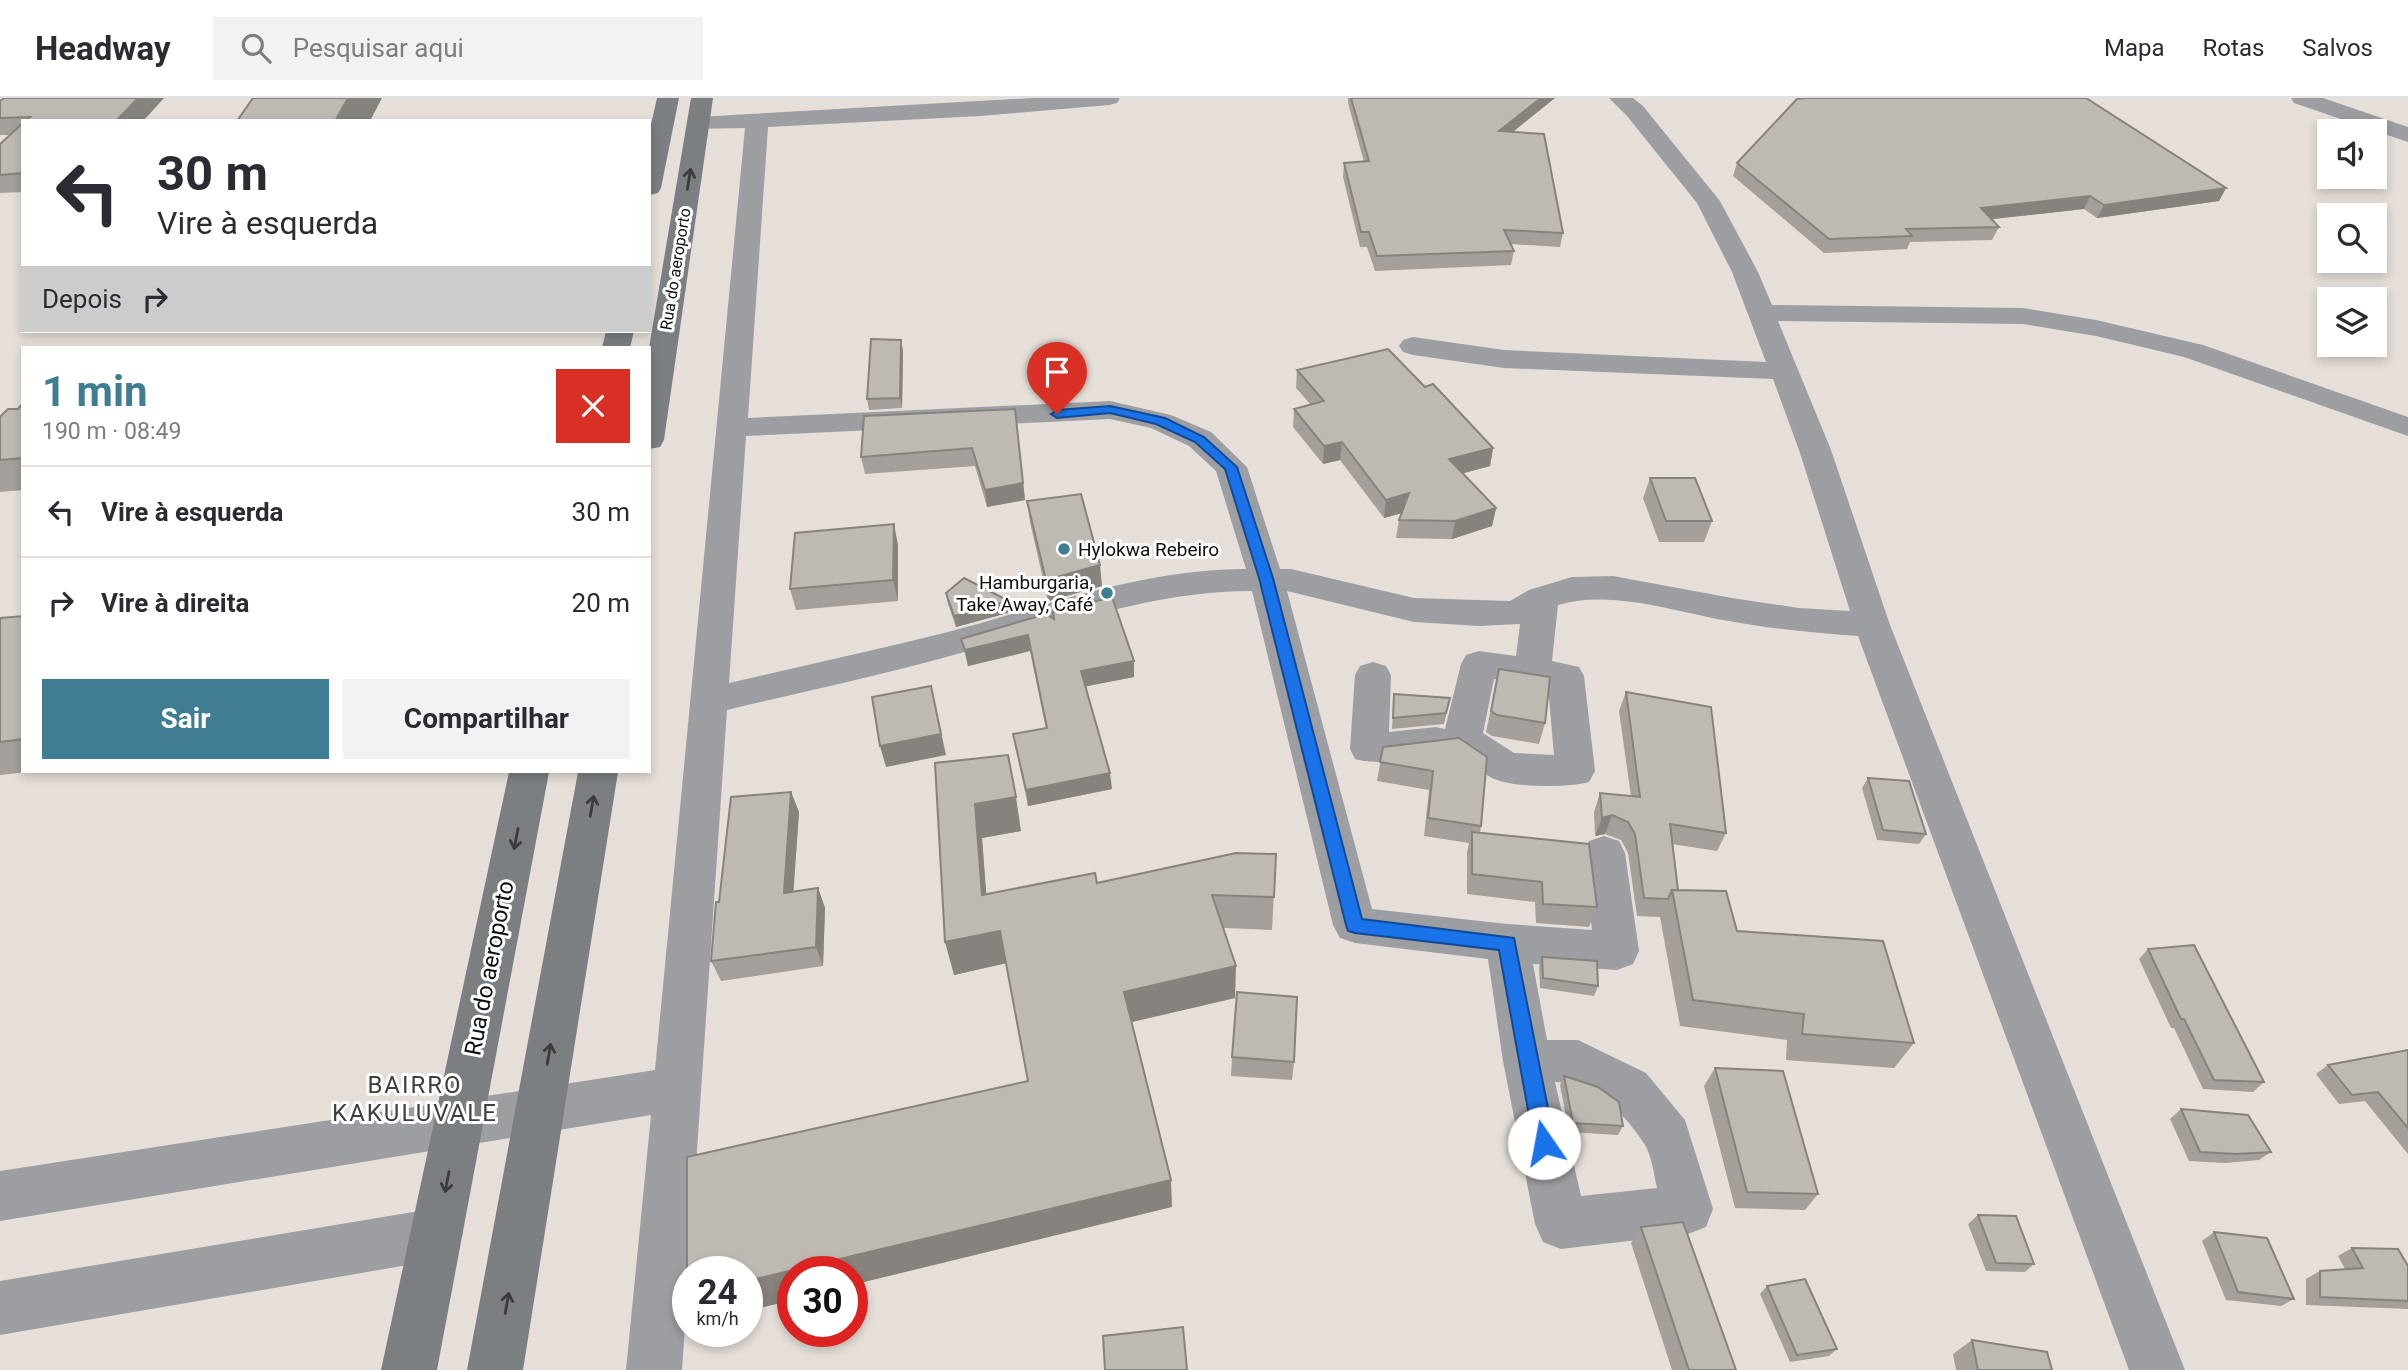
<!DOCTYPE html>
<html lang="pt">
<head>
<meta charset="utf-8">
<style>
	body { margin:0; font-family:Roboto,sans-serif; background:#f2f2f3; color:#2b2b33; height:100vh; display:flex; flex-direction:column; font-size:26px; white-space:nowrap }
	* { box-sizing:border-box; margin:0 }
	p { font-size:23px; color:#7c7c81 }
	.icon { flex:none; width:38px; height:38px; fill:none; stroke:currentColor; stroke-width:2; stroke-linecap:round; stroke-linejoin:round }
	.map { position:relative; flex:1; overflow:hidden }
	.drawer { position:absolute; left:21px; top:248px; width:630px; height:427px; display:flex; flex-direction:column; background:#fff; border-radius:0px; box-shadow:0 4px 10px #0003 }
	.drawer>* { flex:none }
	.guide { position:absolute; left:21px; top:21px; width:630px; height:214px; border-radius:0px; box-shadow:0 4px 10px #0003; background:#fff; color:#2b2b33; overflow:hidden }
	.tools { position:absolute; left:2317px; top:21px; display:grid; gap:14px }
	.tools a { display:grid; place-items:center; width:70px; height:70px; border-radius:0px; background:#fff; box-shadow:0 4px 10px #0003; font-size:35px }
	.speed { position:absolute; left:672px; top:1158px; display:flex; gap:14px; font-size:35px; font-weight:700; text-align:center }
	.speed>* { display:grid; place-content:center; width:91px; height:91px; border-radius:50%; background:#fff; box-shadow:0 4px 10px #0003; line-height:1 }
	.speed small { font-size:18px; font-weight:400 }
	.speed .limit { border:10px solid #d22; background:#fff; color:#111 }
	.pin { position:absolute; display:grid; place-items:center; width:60px; height:60px; color:#fff; margin:-72px -30px; border-radius:50% 50% 50% 0; rotate:-45deg; box-shadow:0 0 7px #0007 }
	.pin .icon { rotate:45deg }
	.me { position:absolute; width:77px; margin:-38px; rotate:348deg; stroke-linejoin:round; filter:drop-shadow(0 0 5px #0008) }
	.turn { display:flex; align-items:center; gap:24px; height:147px; padding:0 21px; font-size:32px }
	.turn .icon { width:91px; height:91px; stroke-width:2.5 }
	.turn b { display:block; font-size:49px; line-height:60px }
	.then { display:flex; align-items:center; height:66px; padding:0 21px; background:#0003; gap:14px; font-size:26px }
	.round { display:grid; place-items:center; flex:none; width:74px; height:74px; border-radius:0px; background:#f2f2f3 }
	.headline { display:flex; align-items:center; justify-content:space-between; height:119px; padding:0 21px }
	h1 { font-size:42px; font-weight:700; line-height:52px; color:#3f7d92 }
	.cta { display:flex; gap:14px; margin-top:auto; padding:14px 21px }
	.cta a { flex:1; height:80px; border-radius:0px; background:#3f7d92; color:#fff; font-size:28px; font-weight:700; line-height:80px; text-align:center }
	.cta a+a { background:#f2f2f3; color:#2b2b33 }
	ul { padding:0; list-style:none }
	li { display:flex; align-items:center; gap:21px; height:91px; padding:0 21px; border-top:2px solid #e1e1e2 }
	li div { flex:1 }
	li b { display:block; font-size:26px }
	li em { font-style:normal }
	header { display:flex; align-items:center; gap:42px; box-sizing:border-box; height:98px; padding:0 35px; background:#fff; border-bottom:2px solid #e1e1e2 }
	header strong { font-size:33px }
	nav { display:flex; gap:38px; margin-inline-start:auto; font-size:24px }
	.search { width:490px; height:63px; background:#f2f2f3; display:flex; align-items:center; gap:18px; box-sizing:border-box; padding:0 24px; border-radius:0px; color:#7c7c81; font-size:26px }
	.map>svg:first-child { display:block }
	.lines { fill:none; stroke-linecap:round; stroke-linejoin:round }
	.minor { fill:#9c9ea1; fill-rule:evenodd }
	.secondary { fill:#7b7f82; fill-rule:evenodd }
	.wall { fill:#a49f9a }
	.shaded-wall { fill:#86827d }
	.building { fill:#bfb9b3; stroke:#86827d; stroke-width:2 }
	.oneway { stroke:#3b3b3b }
	.route { fill:#1a73e8; stroke:#114b97; stroke-width:2 }
	.poi-dot { fill:#3f7d92; stroke:#fff; stroke-width:2.5 }
	.labels { text-anchor:middle; stroke-width:6; stroke-linejoin:round; paint-order:stroke }
	.far-street-label { font-size:16px; fill:#100e0c; stroke:#fff }
	.poi-label { font-size:19px; fill:#100e0c; stroke:#fff; text-anchor:start }
	.near-street-label { font-size:23px; fill:#100e0c; stroke:#fff }
	.near-neighbourhood-label { font-size:24px; letter-spacing:2px; fill:#433e39; stroke:#fff }
</style>
</head>
<body>
<header>
<strong>Headway</strong>
<div class="search"><svg class="icon" aria-label="search" viewBox="0 0 24 24"><circle cx="10" cy="10" r="6"/><path d="M15 15l6 6"/></svg>Pesquisar aqui</div>
<nav><a>Mapa</a><a>Rotas</a><a>Salvos</a></nav>
</header>
<div class="map">
<svg width="2408" height="1272" viewBox="0 0 2408 1272">
	<rect width="100%" height="100%" fill="#e6dfd9"/>
	<g class="lines">
		<!-- minor -->
		<path class="minor" d="M 1032,0 L 1120,0 L 1117,5 L 1109,7 L 981,18 L 768,29 L 748,320 L 1110,303 L 1171,317 L 1211,334 L 1247,369 L 1280,471 L 1291,471 L 1414,500 L 1510,503 L 1529,492 L 1572,479 L 1613,478 L 1732,500 L 1799,510 L 1850,513 L 1799,352 L 1773,281 L 1504,270 L 1413,257 L 1403,254 L 1399,248 L 1403,242 L 1413,239 L 1504,252 L 1766,264 L 1732,174 L 1697,105 L 1627,18 L 1609,0 L 1633,0 L 1643,8 L 1720,103 L 1758,174 L 1772,207 L 2023,210 L 2096,222 L 2203,247 L 2408,319 L 2408,338 L 2184,259 L 2096,238 L 2023,226 L 1778,223 L 1831,352 L 1890,527 L 2185,1272 L 2129,1272 L 1858,538 C 1815,535 1772,531 1729,523 C 1675,514 1612,491 1558,507 L 1552,563 L 1579,569 L 1584,578 L 1595,673 L 1589,684 C 1568,690 1512,690 1492,680 C 1477,672 1464,661 1450,652 C 1429,662 1378,668 1355,661 L 1350,651 L 1355,577 L 1360,568 L 1373,564 L 1386,568 L 1391,577 L 1389,634 L 1436,629 L 1445,631 L 1461,566 L 1466,557 L 1479,553 L 1516,558 L 1520,526 L 1479,528 L 1414,524 L 1287,493 L 1372,811 L 1507,826 L 1592,832 L 1583,755 L 1589,743 L 1604,738 L 1619,743 L 1625,755 L 1639,853 L 1633,866 L 1617,872 L 1533,866 L 1547,942 L 1578,942 L 1646,975 L 1685,1022 L 1713,1111 L 1706,1129 L 1688,1136 L 1561,1151 L 1543,1144 L 1535,1126 L 1503,963 L 1488,861 L 1355,845 L 1340,840 L 1333,827 L 1252,493 C 1148,493 1050,531 950,558 C 877,578 802,594 727,612 L 682,1272 L 626,1272 L 651,1017 L 0,1123 L 0,1073 L 655,972 L 745,30 L 690,31 L 687,26 L 690,21 L 698,19 ZM 1110,321 L 1151,330 L 1189,348 L 1216,373 L 1246,471 C 1143,471 1046,508 948,534 C 876,552 802,568 729,585 L 746,338 ZM 1494,581 L 1548,589 L 1554,657 L 1514,655 L 1483,635 ZM 1555,984 C 1593,984 1626,1016 1645,1047 C 1652,1059 1654,1077 1657,1090 L 1581,1098 Z
			M 2291,0 L 2323,0 L 2408,29 L 2408,44 L 2294,5 Z
			M 437,1110 L 455,1118 L 463,1136 L 455,1154 L 437,1162 L 0,1237 L 0,1183 Z"/>
		<!-- secondary -->
		<path class="secondary" d="M 657,0 L 679,0 L 661,90 L 658,95 L 649,97 L 649,35 Z
			M 691,0 L 713,0 L 664,342 L 660,349 L 649,351 L 649,250 Z
			M 606,233 L 634,233 L 630,250 L 602,250 Z
			M 509,674 L 549,674 L 437,1272 L 381,1272 Z
			M 578,674 L 618,674 L 523,1272 L 467,1272 Z"/>
	</g>
	<!-- wall -->
	<path class="wall" d="M 4,0 L 164,0 L 143,23 L 23,23 L 23,94 L 0,95 L 0,46 L 10,37 L 0,37 L 0,3 Z
		M 1348,0 L 1555,0 L 1513,34 L 1563,135 L 1560,149 L 1511,146 L 1514,153 L 1511,167 L 1375,173 L 1367,149 L 1360,149 L 1343,79 L 1344,65 L 1364,64 L 1348,5 Z
		M 1737,65 L 2226,90 L 2219,103 L 2097,120 L 2084,111 L 1992,121 L 1999,129 L 1992,142 L 1910,144 L 1907,151 L 1824,155 L 1733,78 Z
		M 901,242 L 903,253 L 902,310 L 869,312 L 867,301 Z
		M 1297,272 L 1425,289 L 1493,350 L 1490,368 L 1463,375 L 1496,410 L 1492,428 L 1452,441 L 1396,440 L 1399,422 L 1401,415 L 1384,420 L 1340,362 L 1323,366 L 1293,329 L 1294,311 L 1310,306 L 1296,290 Z
		M 23,305 L 23,392 L 0,394 L 0,319 L 18,311 Z
		M 1015,311 L 1025,402 L 987,409 L 975,368 L 865,376 L 861,359 Z
		M 1650,380 L 1712,423 L 1704,444 L 1659,444 L 1643,400 Z
		M 1027,403 L 1102,488 L 1048,503 L 1030,424 Z
		M 898,447 L 898,503 L 796,512 L 790,491 Z
		M 946,495 L 1009,503 L 1011,514 L 956,529 L 948,506 Z
		M 1053,514 L 1134,579 L 1086,588 L 1112,691 L 1028,708 L 1013,636 L 1046,631 L 1030,553 L 968,568 L 961,541 L 1053,520 Z
		M 23,518 L 23,674 L 27,674 L 0,677 L 0,520 Z
		M 1499,571 L 1545,625 L 1539,646 L 1492,638 L 1486,634 Z
		M 1626,594 L 1726,735 L 1717,753 L 1672,746 L 1678,792 L 1737,833 L 1914,945 L 1894,970 L 1786,962 L 1787,942 L 1680,928 L 1660,819 L 1637,818 L 1628,755 L 1621,742 L 1605,736 L 1595,738 L 1594,714 L 1600,695 L 1631,698 L 1619,613 Z
		M 1394,596 L 1450,600 L 1444,626 L 1392,631 Z
		M 1459,640 L 1481,728 L 1480,735 L 1597,809 L 1589,829 L 1536,825 L 1535,804 L 1467,796 L 1467,754 L 1469,745 L 1424,738 L 1429,692 L 1377,683 L 1383,649 Z
		M 935,665 L 1021,733 L 982,740 L 986,797 L 1097,785 L 1276,756 L 1272,832 L 1224,830 L 1235,900 L 1132,924 L 1172,1109 L 1028,983 L 1006,865 L 954,877 Z
		M 1868,680 L 1926,736 L 1919,746 L 1877,742 L 1862,690 Z
		M 791,694 L 799,714 L 793,794 L 818,790 L 825,810 L 823,868 L 721,883 L 711,863 L 719,804 Z
		M 2148,851 L 2264,984 L 2253,994 L 2203,991 L 2174,930 L 2171,930 L 2139,861 Z
		M 1542,859 L 1598,888 L 1594,898 L 1540,890 L 1539,869 Z
		M 2408,952 L 2408,1056 L 2365,1003 L 2339,1006 L 2316,976 L 2328,967 Z
		M 1232,959 L 1294,964 L 1292,982 L 1231,978 Z
		M 1715,970 L 1818,1096 L 1805,1112 L 1735,1110 L 1704,988 Z
		M 1564,978 L 1623,1028 L 1618,1037 L 1569,1034 L 1560,987 Z
		M 2181,1011 L 2271,1054 L 2259,1062 L 2225,1065 L 2189,1063 L 2170,1021 Z
		M 1978,1117 L 2034,1166 L 2025,1174 L 1986,1173 L 1968,1126 Z
		M 1641,1129 L 1736,1272 L 1672,1272 L 1631,1145 Z
		M 2214,1134 L 2294,1201 L 2281,1208 L 2226,1202 L 2202,1143 Z
		M 2352,1150 L 2408,1168 L 2408,1211 L 2306,1207 L 2306,1181 L 2320,1173 L 2345,1171 L 2338,1158 Z
		M 1767,1188 L 1837,1251 L 1829,1258 L 1790,1264 L 1760,1196 Z
		M 1972,1242 L 2052,1272 L 1956,1272 L 1953,1256 Z"/>
	<!-- shaded-wall -->
	<path class="shaded-wall" d="M 138,0 L 164,0 L 143,23 L 116,23 Z
		M 348,0 L 382,0 L 370,23 L 335,23 Z
		M 1541,0 L 1555,0 L 1497,46 L 1499,33 Z
		M 2226,90 L 2219,103 L 2097,120 L 2104,107 Z
		M 2090,98 L 2084,111 L 1975,123 L 1981,110 Z
		M 901,242 L 903,253 L 902,310 L 900,300 Z
		M 1015,311 L 1025,402 L 987,409 L 985,392 Z
		M 1342,344 L 1340,362 L 1323,366 L 1324,348 Z
		M 1493,350 L 1490,368 L 1446,380 L 1449,361 Z
		M 1409,395 L 1406,414 L 1384,420 L 1386,402 Z
		M 1496,410 L 1492,428 L 1452,441 L 1455,423 Z
		M 894,426 L 898,447 L 898,503 L 893,482 Z
		M 1100,467 L 1102,488 L 1048,503 L 1046,482 Z
		M 1009,503 L 1011,514 L 956,529 L 954,518 Z
		M 1028,537 L 1030,553 L 968,568 L 965,552 Z
		M 1134,563 L 1134,579 L 1083,589 L 1081,573 Z
		M 931,588 L 946,657 L 886,669 L 880,648 Z
		M 1110,675 L 1112,691 L 1028,708 L 1026,692 Z
		M 791,694 L 799,714 L 792,815 L 784,795 Z
		M 1016,699 L 1021,733 L 982,740 L 989,830 L 982,797 L 975,706 Z
		M 1612,717 L 1605,736 L 1595,738 L 1602,720 Z
		M 818,790 L 825,810 L 823,868 L 816,849 Z
		M 1000,833 L 1007,865 L 954,877 L 945,844 Z
		M 1236,868 L 1235,900 L 1127,925 L 1124,894 Z
		M 1171,1082 L 1172,1109 L 852,1187 L 852,1174 L 793,1174 L 793,1202 L 747,1213 L 747,1183 Z"/>
	<!-- building -->
	<path class="building" d="M 4,0 L 138,0 L 116,23 L 26,23 L 30,19 L 0,20 L 0,3 Z
		M 253,0 L 348,0 L 335,23 L 237,23 Z
		M 1351,0 L 1541,0 L 1499,33 L 1544,36 L 1563,135 L 1504,132 L 1514,153 L 1377,158 L 1369,134 L 1361,134 L 1344,65 L 1369,63 Z
		M 1805,0 L 2086,0 L 2226,90 L 2104,107 L 2090,98 L 1981,110 L 1999,129 L 1906,131 L 1912,138 L 1829,141 L 1737,65 L 1797,1 Z
		M 23,25 L 23,75 L 0,77 L 0,46 Z
		M 871,241 L 901,242 L 900,300 L 867,301 Z
		M 1388,251 L 1425,289 L 1433,286 L 1493,350 L 1449,361 L 1496,410 L 1455,423 L 1399,422 L 1409,395 L 1386,402 L 1342,344 L 1324,348 L 1294,311 L 1324,303 L 1297,272 Z
		M 23,305 L 23,360 L 0,362 L 0,319 L 8,311 L 18,311 Z
		M 1015,311 L 1023,385 L 985,392 L 972,350 L 861,359 L 864,318 Z
		M 1650,380 L 1695,380 L 1712,423 L 1666,423 Z
		M 1081,396 L 1100,467 L 1046,482 L 1027,403 Z
		M 894,426 L 893,482 L 790,491 L 795,435 Z
		M 964,480 L 1009,503 L 954,518 L 946,495 Z
		M 1112,499 L 1134,563 L 1081,573 L 1110,675 L 1026,692 L 1013,636 L 1047,630 L 1028,537 L 965,552 L 961,541 L 1046,516 L 1054,521 L 1053,514 Z
		M 23,518 L 23,641 L 0,644 L 0,520 Z
		M 1499,571 L 1550,579 L 1545,625 L 1497,617 L 1491,613 Z
		M 931,588 L 941,636 L 880,648 L 872,599 Z
		M 1626,594 L 1711,609 L 1726,735 L 1670,726 L 1678,792 L 1672,792 L 1668,801 L 1644,800 L 1635,736 L 1628,724 L 1612,717 L 1602,720 L 1600,695 L 1640,699 Z
		M 1394,596 L 1450,600 L 1446,615 L 1393,620 Z
		M 1459,640 L 1487,659 L 1481,728 L 1428,720 L 1433,673 L 1380,664 L 1383,649 Z
		M 1008,657 L 1016,699 L 975,706 L 982,797 L 1095,775 L 1097,785 L 1236,755 L 1276,756 L 1274,799 L 1212,797 L 1236,868 L 1124,894 L 1171,1082 L 747,1183 L 747,1174 L 688,1174 L 688,1198 L 687,1198 L 687,1059 L 1028,983 L 1000,833 L 945,844 L 935,665 Z
		M 1868,680 L 1909,683 L 1926,736 L 1883,732 Z
		M 791,694 L 784,795 L 818,790 L 816,849 L 711,863 L 716,804 L 719,804 L 731,699 Z
		M 1472,734 L 1589,746 L 1597,809 L 1543,806 L 1542,784 L 1472,776 Z
		M 1672,792 L 1726,793 L 1737,833 L 1883,843 L 1914,945 L 1802,936 L 1804,916 L 1693,902 Z
		M 2194,847 L 2264,984 L 2214,982 L 2184,921 L 2181,921 L 2148,851 Z
		M 1542,859 L 1597,863 L 1598,888 L 1543,880 Z
		M 1237,894 L 1297,899 L 1294,964 L 1232,959 Z
		M 2408,952 L 2408,1030 L 2378,994 L 2352,997 L 2328,967 Z
		M 1715,970 L 1783,973 L 1818,1096 L 1747,1094 Z
		M 1564,978 L 1598,989 L 1619,1004 L 1623,1028 L 1573,1025 Z
		M 2181,1011 L 2248,1017 L 2271,1054 L 2236,1056 L 2200,1054 Z
		M 1978,1117 L 2016,1118 L 2034,1166 L 1996,1165 Z
		M 1683,1124 L 1736,1272 L 1689,1272 L 1641,1129 Z
		M 2214,1134 L 2267,1140 L 2294,1201 L 2238,1194 Z
		M 2352,1150 L 2398,1151 L 2408,1168 L 2408,1203 L 2320,1199 L 2320,1173 L 2363,1170 Z
		M 1805,1181 L 1837,1251 L 1797,1257 L 1767,1188 Z
		M 1183,1229 L 1187,1272 L 1105,1272 L 1103,1238 Z
		M 1972,1242 L 2047,1254 L 2052,1272 L 1978,1272 Z"/>
	<!-- one-way arrows -->
	<defs><path id="oneway-shaft" d="M-6 0H5M1.5-3L5.5 0L1.5 3" fill="none" stroke-width="1.6" stroke-linecap="round" stroke-linejoin="round" transform="scale(1.75)"/></defs>
	<g class="oneway">
		<use href="#oneway-shaft" transform="translate(689 81) rotate(-81)"/>
		<use href="#oneway-shaft" transform="translate(592 708) rotate(-80)"/>
		<use href="#oneway-shaft" transform="translate(516 741) rotate(101)"/>
		<use href="#oneway-shaft" transform="translate(549 956) rotate(-80)"/>
		<use href="#oneway-shaft" transform="translate(447 1084) rotate(101)"/>
		<use href="#oneway-shaft" transform="translate(507 1205) rotate(-80)"/>
	</g>
	<!-- route -->
	<path class="route" d="M 1110,308 L 1165,320 L 1204,339 L 1237,369 L 1273,480 L 1362,821 L 1514,840 L 1555,1045 L 1552,1051 L 1544,1054 L 1537,1051 L 1534,1045 L 1499,852 L 1355,835 L 1348,833 L 1346,827 L 1259,480 L 1225,371 L 1195,344 L 1156,326 L 1110,315 L 1057,320 L 1051,316 L 1057,312 Z"/>
	<!-- markers -->
	<g class="poi-dot">
		<circle cx="1064" cy="451" r="7"/>
		<circle cx="1107" cy="495" r="7"/>
	</g>
	<g class="labels">
		<!-- far-street labels -->
		<g class="far-street-label">
			<text transform="translate(675 171) rotate(-81)" y="6">Rua do aeroporto</text>
		</g>
		<!-- poi labels -->
		<g class="poi-label">
			<text x="1078" y="458">Hylokwa Rebeiro</text>
			<text x="1093" y="491" text-anchor="end">Hamburgaria,<tspan x="1093" dy="22">Take Away, Café</tspan></text>
		</g>
		<!-- near-street labels -->
		<g class="near-street-label">
			<text transform="translate(489 870) rotate(-79)" y="8">Rua do aeroporto</text>
		</g>
		<!-- near-neighbourhood labels -->
		<g class="near-neighbourhood-label">
			<text x="415" y="995">BAIRRO<tspan x="415" dy="28">KAKULUVALE</tspan></text>
		</g>
	</g>
</svg>
<div class="tools">
<a><svg class="icon" aria-label="sound" viewBox="0 0 24 24"><path d="M4 9h4l5-4v14l-5-4H4zM17 9q2 3 0 6"/></svg></a>
<a><svg class="icon" aria-label="search" viewBox="0 0 24 24"><circle cx="10" cy="10" r="6"/><path d="M15 15l6 6"/></svg></a>
<a><svg class="icon" aria-label="layers" viewBox="0 0 24 24"><path d="M12 4l9 5-9 5-9-5zM3 14l9 5 9-5"/></svg></a>
</div>
<div class="speed"><div>24<small>km/h</small></div><div class="limit">30</div></div>
<div class="pin" style="left:1057px;top:316px;background:#d93025"><svg class="icon" aria-label="arrive" viewBox="0 0 24 24"><path d="M6 21V4h12l-3 4 3 4H6"/></svg></div>
<svg class="me" style="left:1544px;top:1045px" viewBox="-20 -20 40 40"><circle r="19" fill="#fff"/><path d="M0-13L10 11 0 6-10 11z" fill="#1a73e8"/></svg>
<div class="guide">
<div class="turn"><svg class="icon" aria-label="left" viewBox="0 0 24 24"><path d="M17 20v-9H6M10 6l-5 5 5 5"/></svg><div><b>30 m</b>Vire à esquerda</div></div>
<div class="then">Depois<svg class="icon" aria-label="right" viewBox="0 0 24 24"><path d="M7 20v-9h11M14 6l5 5-5 5"/></svg></div>
</div>
<section class="drawer">
<div class="headline"><div><h1>1 min</h1><p>190 m · 08:49</p></div><a class="round" style="background:#d93025;color:#fff"><svg class="icon" aria-label="close" viewBox="0 0 24 24"><path d="M6 6l12 12M18 6L6 18"/></svg></a></div>
<ul>
<li><svg class="icon" aria-label="left" viewBox="0 0 24 24"><path d="M17 20v-9H6M10 6l-5 5 5 5"/></svg><div><b>Vire à esquerda</b></div><em>30 m</em></li>
<li><svg class="icon" aria-label="right" viewBox="0 0 24 24"><path d="M7 20v-9h11M14 6l5 5-5 5"/></svg><div><b>Vire à direita</b></div><em>20 m</em></li>
</ul>
<div class="cta"><a>Sair</a><a>Compartilhar</a></div>
</section>
</div>
</body>
</html>
